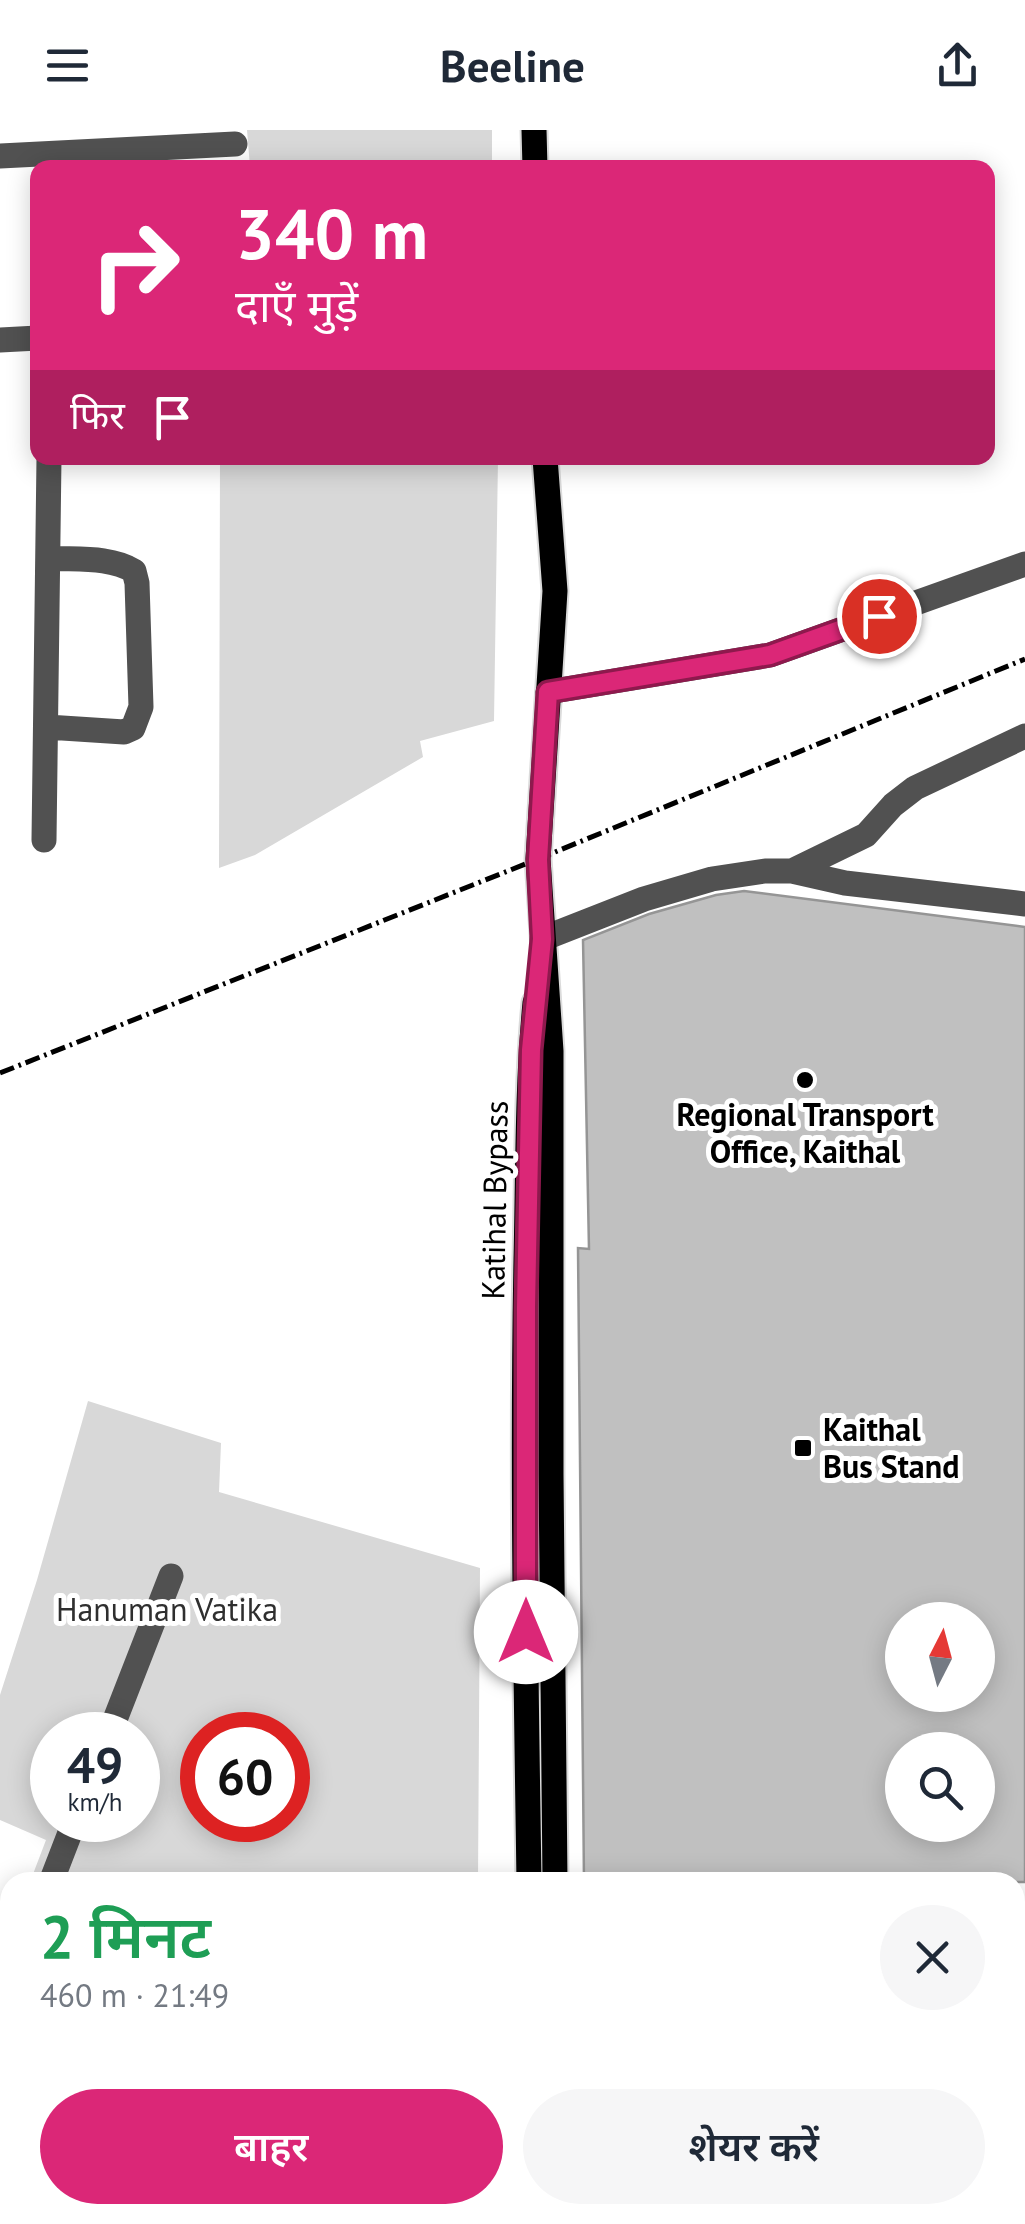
<!DOCTYPE html>
<html lang="hi">
<head>
<meta charset="utf-8">
<style>
	body { margin:0; font-family:"PT Sans","Noto Sans Devanagari",sans-serif; background:#f6f6f7; color:#1f2937; height:100vh; display:flex; flex-direction:column; font-size:38px; white-space:nowrap }
	* { box-sizing:border-box; margin:0 }
	p { font-size:32px; color:#747a83 }
	.icon { flex:none; width:55px; height:55px; fill:none; stroke:currentColor; stroke-width:2; stroke-linecap:round; stroke-linejoin:round }
	.map { position:relative; flex:1; overflow:hidden }
	.drawer { position:absolute; left:0px; top:1742px; width:1025px; height:352px; display:flex; flex-direction:column; background:#fff; border-radius:30px 30px 0 0; box-shadow:0 5px 25px #0003 }
	.drawer>* { flex:none }
	.hud { position:absolute; left:30px; top:30px; width:965px; height:305px; border-radius:20px; box-shadow:0 5px 25px #0003; background:#db2777; color:#fff; overflow:hidden }
	.needle { width:65px; rotate:6deg }
	.buttons { position:absolute; left:885px; top:1472px; display:grid; gap:20px }
	.buttons a { display:grid; place-items:center; width:110px; height:110px; border-radius:50%; background:#fff; box-shadow:0 5px 25px #0003; font-size:50px }
	.speed { position:absolute; left:30px; top:1582px; display:flex; gap:20px; font-size:50px; font-weight:700; text-align:center }
	.speed>* { display:grid; place-content:center; width:130px; height:130px; border-radius:50%; background:#fff; box-shadow:0 5px 25px #0003; line-height:1 }
	.speed small { font-size:25px; font-weight:400 }
	.speed .limit { border:15px solid #d22; background:#fff; color:#111 }
	.pin { position:absolute; display:grid; place-items:center; width:85px; height:85px; color:#fff; margin:-42px; border:5px solid #fff; border-radius:50%; box-shadow:0 2px 10px #0007 }
	.me { position:absolute; width:110px; margin:-55px; rotate:0deg; stroke-linejoin:round; filter:drop-shadow(0 0 8px #0008) }
	.turn { display:flex; align-items:center; gap:35px; height:210px; padding:0 40px; font-size:45px }
	.turn .icon { width:130px; height:130px; stroke-width:2.5 }
	.turn b { display:block; font-size:70px; line-height:85px }
	.then { display:flex; align-items:center; height:95px; padding:0 40px; background:#0003; gap:20px; font-size:38px }
	.round { display:grid; place-items:center; flex:none; width:105px; height:105px; border-radius:52px; background:#f6f6f7 }
	.overview { display:flex; align-items:center; justify-content:space-between; height:170px; padding:0 40px }
	h1 { font-size:60px; font-weight:600; line-height:75px; color:#1e9e55 }
	.button { display:flex; gap:20px; margin-top:auto; padding:20px 40px }
	.button a { flex:1; height:115px; border-radius:60px; background:#db2777; color:#fff; font-size:40px; font-weight:600; line-height:115px; text-align:center }
	.button a+a { background:#f6f6f7; color:#1f2937 }
	header { display:flex; justify-content:space-between; align-items:center; height:130px; padding:0 40px; background:#fff; font-size:45px; font-weight:600 }
	.map>svg:first-child { display:block }
	.green { fill:#d8d8d8; fill-rule:evenodd }
	.lines { fill:none; stroke-linecap:round; stroke-linejoin:round }
	.stream { stroke:#9f9f9f; stroke-width:5 }
	.building { fill:#c0c0c0; stroke:#959595; stroke-width:2.5; fill-rule:evenodd }
	.major-casing { stroke:#dbdbdb; stroke-width:29 }
	.minor { stroke:#515151; stroke-width:25 }
	.major { stroke:#000; stroke-width:25 }
	.rail { stroke:#000; stroke-width:5; stroke-dasharray:15 5 2.5 5; stroke-linecap:butt }
	.route-casing { stroke:#8e194d; stroke-width:25 }
	.route { stroke:#db2777; stroke-width:18 }
	.poi-dot { fill:#000; stroke:#fff; stroke-width:4 }
	.labels { text-anchor:middle; stroke-width:10; stroke-linejoin:round; paint-order:stroke }
	.poi-label { font-size:32px; font-weight:bold; fill:#000; stroke:#fff }
	.street-label { font-size:32px; fill:#000; stroke:#fff }
	.park-label { font-size:32px; fill:#2f2f2f; stroke:#fff }
</style>
</head>
<body>
<header><svg class="icon" aria-label="menu" viewBox="0 0 24 24"><path d="M4 6h16M4 12h16M4 18h16"/></svg>Beeline<svg class="icon" aria-label="share" viewBox="0 0 24 24"><path d="M12 15V3M7 8l5-5 5 5M5 13v7h14v-7"/></svg></header>
<div class="map">
<svg width="1025" height="2094" viewBox="0 0 1025 2094">
	<rect width="100%" height="100%" fill="#fff"/>
	<!-- green -->
	<path class="green" d="M 247,0 L 492,0 L 492,37 L 250,37 Z
		M 220,328 L 498,328 L 494,591 L 420,611 L 423,627 L 255,725 L 219,738 Z
		M 88,1271 L 221,1313 L 219,1362 L 480,1438 L 478,1752 L 30,1752 L 46,1710 L 0,1690 L 0,1565 L 37,1450 ZM 52,1605 L 138,1605 L 138,1690 L 52,1690 ZM 202,1605 L 288,1605 L 288,1690 L 202,1690 Z"/>
	<g class="lines">
		<!-- stream -->
		<path class="stream" d="M 1015,1875 L 1025,1871
			M 771,2094 L 777,2085"/>
	</g>
	<!-- building -->
	<path class="building" d="M 744,761 L 1025,797 L 1025,1752 L 584,1752 L 578,1118 L 589,1119 L 583,810 L 649,784 L 716,765 ZM 902,1490 L 978,1490 L 978,1565 L 902,1565 ZM 902,1620 L 978,1620 L 978,1695 L 902,1695 Z"/>
	<g class="lines">
		<defs>
			<path id="major" d="M 534,0 L 535,38
				M 545,328 L 555,461 L 538,729 L 551,921 L 551,1344 L 555,1752
				M 529,1752 C 526,1545 522,1338 526,1130 C 528,1045 527,958 535,873
				M 0,1881 L 10,1885
				M 0,1904 L 10,1908
				M 425,2085 L 446,2094
				M 478,2085 L 499,2094
				M 537,2085 L 538,2094
				M 560,2085 L 562,2094"/>
		</defs>
		<!-- major casing -->
		<use href="#major" class="major-casing"/>
		<!-- minor -->
		<path class="minor" d="M 0,26 L 235,14
			M 0,210 L 38,208
			M 548,562 L 770,525 L 1025,434
			M 47,597 L 124,602 L 133,598 L 141,577 L 137,453 L 134,441 C 110,426 76,430 48,428
			M 44,710 L 49,328
			M 792,741 L 866,705 L 893,675 L 915,658 L 1025,606
			M 542,809 L 644,769 L 712,749 L 765,741 L 792,741 L 845,753 L 1025,774
			M 109,1605 L 171,1446
			M 51,1752 L 75,1690
			M 1015,1849 L 1025,1848
			M 0,1881 L 10,1856
			M 1015,1901 L 1025,1897
			M 1015,2049 L 1025,1979
			M 292,2094 L 293,2085
			M 788,2094 L 795,2085
			M 922,2094 L 923,2085
			M 1009,2094 L 1010,2085"/>
		<!-- major -->
		<use href="#major" class="major"/>
		<!-- rail -->
		<path class="rail" d="M 0,943 L 538,729 L 1025,529"/>
	</g>
	<g class="lines">
		<defs>
			<path id="route" d="M 526,1502 L 526,1177 L 531,920 L 542,809 L 538,730 L 548,562 L 770,525 L 879,486"/>
		</defs>
		<!-- route casing -->
		<use href="#route" class="route-casing"/>
		<!-- route -->
		<use href="#route" class="route"/>
	</g>
	<!-- markers -->
	<g class="poi-dot">
		<circle cx="805" cy="950" r="10"/>
		<rect x="793" y="1308" width="20" height="20" rx="5"/>
	</g>
	<g class="labels">
		<!-- poi labels -->
		<g class="poi-label">
			<text x="805" y="996">Regional Transport<tspan x="805" dy="37">Office, Kaithal</tspan></text>
			<text x="823" y="1311" text-anchor="start">Kaithal<tspan x="823" dy="37">Bus Stand</tspan></text>
		</g>
		<!-- street labels -->
		<g class="street-label">
			<text transform="translate(495 1070) rotate(-89)" y="11">Katihal Bypass</text>
		</g>
		<!-- park labels -->
		<g class="park-label">
			<text x="167" y="1491">Hanuman Vatika</text>
		</g>
	</g>
</svg>
<div class="buttons">
<a><svg class="needle" viewBox="-14 -14 28 28"><path d="M0-13l5 13h-10z" fill="#e53935"/><path d="M0 13l5-13h-10z" fill="#747a83"/></svg></a>
<a><svg class="icon" aria-label="search" viewBox="0 0 24 24"><circle cx="10" cy="10" r="6"/><path d="M15 15l6 6"/></svg></a>
</div>
<div class="speed"><div>49<small>km/h</small></div><div class="limit">60</div></div>
<div class="pin" style="left:879px;top:486px;background:#d93025"><svg class="icon" aria-label="arrive" viewBox="0 0 24 24"><path d="M6 21V4h12l-3 4 3 4H6"/></svg></div>
<svg class="me" style="left:526px;top:1502px" viewBox="-20 -20 40 40"><circle r="19" fill="#fff"/><path d="M0-13L10 11 0 6-10 11z" fill="#db2777"/></svg>
<div class="hud">
<div class="turn"><svg class="icon" aria-label="right" viewBox="0 0 24 24"><path d="M7 20v-9h11M14 6l5 5-5 5"/></svg><div><b>340 m</b>दाएँ मुड़ें</div></div>
<div class="then">फिर<svg class="icon" aria-label="arrive" viewBox="0 0 24 24"><path d="M6 21V4h12l-3 4 3 4H6"/></svg></div>
</div>
<section class="drawer">
<div class="overview"><div><h1>2 मिनट</h1><p>460 m · 21:49</p></div><a class="round"><svg class="icon" aria-label="close" viewBox="0 0 24 24"><path d="M6 6l12 12M18 6L6 18"/></svg></a></div>
<div class="button"><a>बाहर</a><a>शेयर करें</a></div>
</section>
</div>
</body>
</html>
